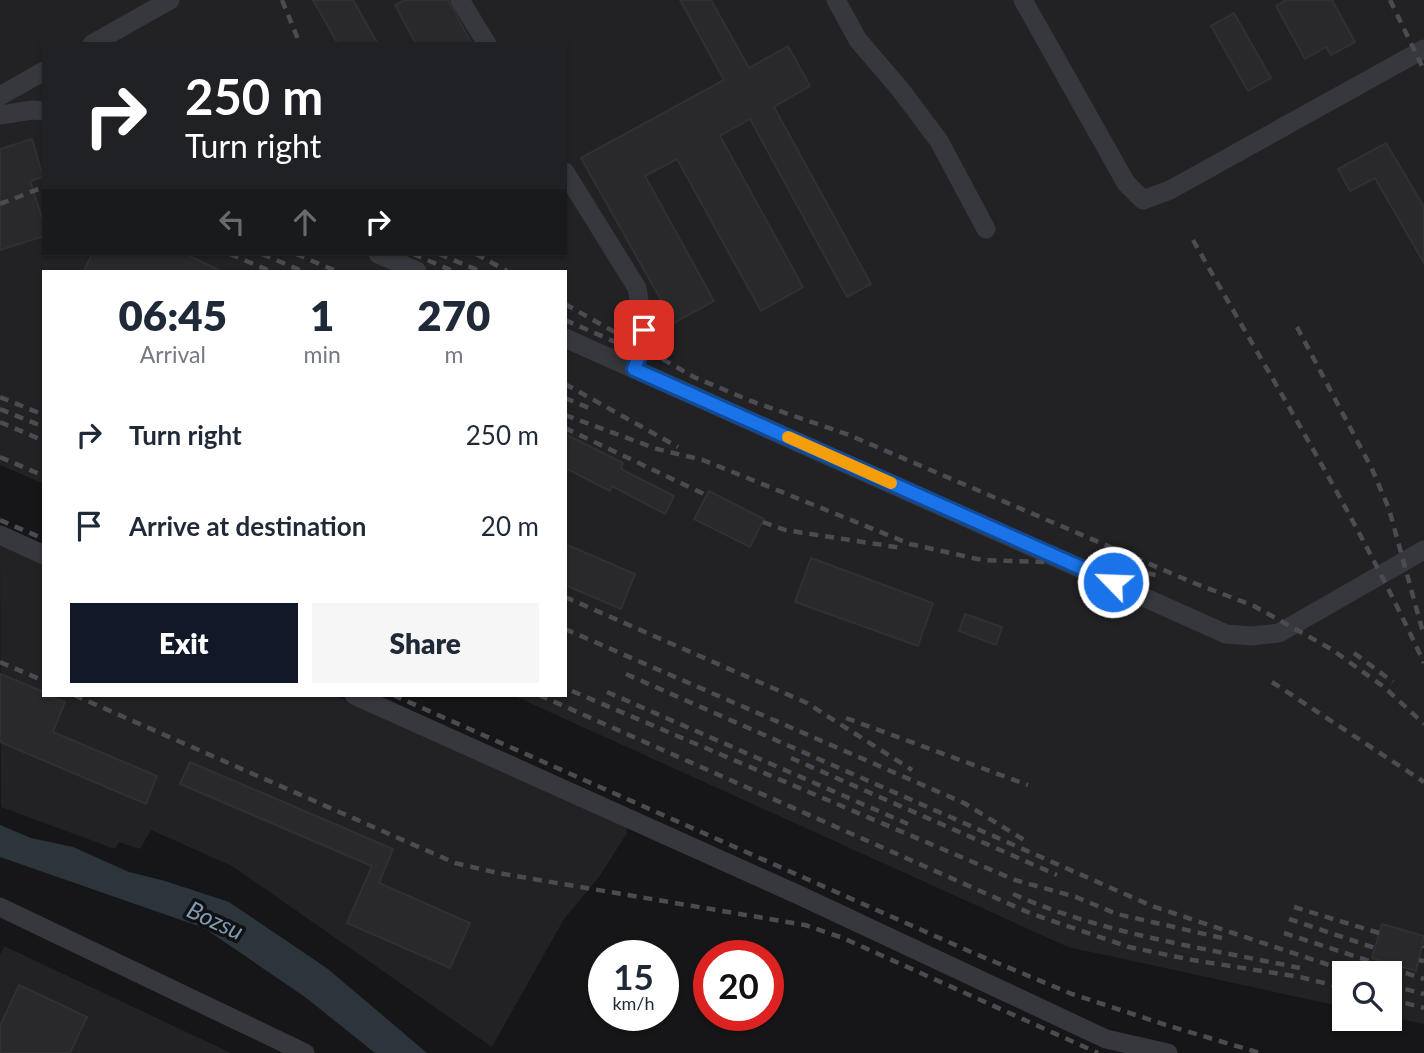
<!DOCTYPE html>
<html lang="en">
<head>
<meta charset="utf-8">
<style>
	body { margin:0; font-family:Lato,sans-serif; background:#f6f6f7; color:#1f2937; height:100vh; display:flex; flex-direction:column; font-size:26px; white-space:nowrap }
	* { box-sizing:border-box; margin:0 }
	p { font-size:23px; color:#747a83 }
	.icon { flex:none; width:38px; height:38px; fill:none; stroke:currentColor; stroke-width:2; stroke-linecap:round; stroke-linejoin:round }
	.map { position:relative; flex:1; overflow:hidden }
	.panel { position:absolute; left:42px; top:270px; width:525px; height:427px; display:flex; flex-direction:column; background:#fff; border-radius:0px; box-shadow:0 2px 5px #0004 }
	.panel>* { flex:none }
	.hud { position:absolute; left:42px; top:42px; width:525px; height:214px; border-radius:0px; box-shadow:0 2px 5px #0004; background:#202124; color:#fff; overflow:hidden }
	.controls { position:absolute; left:1332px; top:961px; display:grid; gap:14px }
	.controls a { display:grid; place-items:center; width:70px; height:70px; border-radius:0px; background:#fff; box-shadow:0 2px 5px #0004; font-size:35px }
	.speed { position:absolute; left:588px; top:940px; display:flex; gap:14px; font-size:35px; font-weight:700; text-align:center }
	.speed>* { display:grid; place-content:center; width:91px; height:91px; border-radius:50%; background:#fff; box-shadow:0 2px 5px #0004; line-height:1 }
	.speed small { font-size:18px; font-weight:400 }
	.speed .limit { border:10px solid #d22; background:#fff; color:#111 }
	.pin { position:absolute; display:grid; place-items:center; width:60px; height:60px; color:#fff; margin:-30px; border-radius:14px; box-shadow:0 4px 10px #0006 }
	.me { position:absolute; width:77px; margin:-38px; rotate:294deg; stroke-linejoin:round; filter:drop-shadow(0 0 5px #0008) }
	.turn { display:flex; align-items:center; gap:24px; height:147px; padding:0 28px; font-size:32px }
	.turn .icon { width:91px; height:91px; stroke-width:2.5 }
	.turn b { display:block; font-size:49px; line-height:60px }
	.lanes { display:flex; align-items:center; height:66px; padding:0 28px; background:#0003; justify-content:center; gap:35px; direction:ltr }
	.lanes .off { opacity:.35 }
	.eta { display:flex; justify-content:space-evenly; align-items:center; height:119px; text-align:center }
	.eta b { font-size:42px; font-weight:800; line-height:49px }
	.action { display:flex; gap:14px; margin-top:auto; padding:14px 28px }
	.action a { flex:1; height:80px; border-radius:0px; background:#111827; color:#fff; font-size:28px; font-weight:800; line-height:80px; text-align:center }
	.action a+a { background:#f6f6f7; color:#1f2937 }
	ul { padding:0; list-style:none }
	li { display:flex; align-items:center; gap:21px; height:91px; padding:0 28px }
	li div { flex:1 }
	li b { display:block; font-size:26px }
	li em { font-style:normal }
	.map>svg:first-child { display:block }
	.built { fill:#222225; fill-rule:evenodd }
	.water { fill:#2c353c }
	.building { fill:#29292c; stroke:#303034; stroke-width:2 }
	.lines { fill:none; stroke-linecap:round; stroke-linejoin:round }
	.minor { stroke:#37383d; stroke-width:19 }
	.rail { stroke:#4a4c52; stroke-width:4.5; stroke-dasharray:9 7; stroke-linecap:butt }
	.route-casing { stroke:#114b97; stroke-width:18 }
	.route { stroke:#1a73e8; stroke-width:12 }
	.slow { stroke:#f59e0b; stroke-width:12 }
	.labels { text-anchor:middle; stroke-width:7; stroke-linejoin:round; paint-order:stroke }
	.water-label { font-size:24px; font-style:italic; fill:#7f9bb3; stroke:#111113 }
</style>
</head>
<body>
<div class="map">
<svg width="1424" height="1053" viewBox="0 0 1424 1053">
	<rect width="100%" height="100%" fill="#161618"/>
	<!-- built -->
	<path class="built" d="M 0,0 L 1424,0 L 1424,1024 L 1390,1017 L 1390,973 L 1344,973 L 1344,1007 L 1068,947 L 512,695 L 565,695 L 565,271 L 44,271 L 44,484 L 0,465 ZM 44,44 L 565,44 L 565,254 L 44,254 Z
		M 0,545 L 44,565 L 44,695 L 334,695 L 626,818 L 627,833 L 599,877 L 564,919 L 492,1047 L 232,866 L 151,830 L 140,849 L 119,842 L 115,849 L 1,807 Z
		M 4,946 L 231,1053 L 0,1053 L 0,955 Z"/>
	<!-- water -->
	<path class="water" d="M 0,825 L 31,838 L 73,847 L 129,872 L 165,881 L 229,902 L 328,969 L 427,1053 L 375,1053 L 305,997 L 204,928 L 0,857 Z"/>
	<!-- building -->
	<path class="building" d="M 313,0 L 353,0 L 378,44 L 338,44 Z
		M 405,0 L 448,0 L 472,44 L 416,44 L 395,5 Z
		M 680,0 L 711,0 L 749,68 L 788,46 L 810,86 L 774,107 L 871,284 L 847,297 L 750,119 L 720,136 L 803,287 L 761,311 L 677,159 L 645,176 L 714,301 L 674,323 L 581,158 L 724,80 Z
		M 1286,0 L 1332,0 L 1355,42 L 1331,55 L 1326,47 L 1305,59 L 1276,6 Z
		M 1234,13 L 1271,78 L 1248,91 L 1211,26 Z
		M 32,139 L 43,177 L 30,181 L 44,224 L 44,236 L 0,250 L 0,149 Z
		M 1386,143 L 1424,207 L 1424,263 L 1375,178 L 1350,191 L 1338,169 Z
		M 92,254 L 185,254 L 221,271 L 84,271 Z
		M 565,434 L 623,463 L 621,469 L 674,496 L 665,514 L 612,486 L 610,491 L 565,468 Z
		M 709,491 L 764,519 L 750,547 L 694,519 Z
		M 565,544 L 635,574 L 621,609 L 565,585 Z
		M 811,558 L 933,603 L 918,646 L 795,602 Z
		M 965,614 L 1002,627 L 996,645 L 959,631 Z
		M 0,674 L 44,692 L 44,695 L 65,702 L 53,732 L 157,776 L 146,804 L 0,742 Z
		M 190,762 L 393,849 L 379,883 L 470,923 L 450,968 L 347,923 L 372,866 L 180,784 Z
		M 1382,924 L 1424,936 L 1416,971 L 1372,958 Z
		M 19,985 L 87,1017 L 70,1053 L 0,1053 L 0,1026 Z"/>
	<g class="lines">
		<!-- minor -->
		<path class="minor" d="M 460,0 L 487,44
			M 836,0 L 858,40 L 900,89 L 939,141 L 986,229
			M 1023,0 L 1126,183 L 1143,200 L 1170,190 L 1424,49
			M 92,44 L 170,0
			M 0,96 L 44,71
			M 0,115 L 32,110 L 44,111
			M 565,172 L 637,288 L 644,330 L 640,353 L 634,369
			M 378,254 L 417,271
			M 565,338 L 1226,634 L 1251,636 L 1279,633 L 1424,550
			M 0,535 L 44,555
			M 354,695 L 801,896 L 1106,1039 L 1168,1053
			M 0,907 L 305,1053"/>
		<!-- rail -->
		<path class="rail" d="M 282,0 L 300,44
			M 1390,0 L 1424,70
			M 0,204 L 44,187
			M 1193,240 C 1272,380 1357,517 1424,663
			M 230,254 L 270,271
			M 262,254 L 302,271
			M 296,254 L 336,271
			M 413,254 L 453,271
			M 439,254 L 480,271
			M 476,254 L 507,271
			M 565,304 L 694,377 L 751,401 L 849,435 L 1194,583 L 1254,606 L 1331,649 L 1384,687 L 1424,724
			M 565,320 L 629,348
			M 1297,327 L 1372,469 L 1389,509 L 1424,636
			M 565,384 L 678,447
			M 0,397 L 44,415
			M 565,398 L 594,410
			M 0,409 L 44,427
			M 565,415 L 657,449 L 703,460 L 910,544 L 982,560 L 1071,563 L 1137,571 L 1160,576
			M 0,422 L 44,441
			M 565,428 L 706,495
			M 0,457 L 44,476
			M 0,520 L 44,539
			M 763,522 L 785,530 L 902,548
			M 565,597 L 807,703 L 912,770
			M 565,629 L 964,803 L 1029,843
			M 1354,653 L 1393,682
			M 0,662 L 44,681
			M 626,674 L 1152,906 L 1353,973
			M 1272,682 L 1424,782
			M 572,691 L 1015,880 L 1076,897 L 1117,914 L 1222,938
			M 607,692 L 908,824
			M 74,695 L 455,863 L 498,873 L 805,925 L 843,938 L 1098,1053
			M 393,695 L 971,952 L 1072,994 L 1166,1025 L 1260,1053
			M 539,695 L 1032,914 L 1129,947 L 1192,960 L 1300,977 L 1344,988
			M 846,718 L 1028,785
			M 791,758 L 1057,875
			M 1013,894 C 1103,934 1204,948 1300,968
			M 1294,907 L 1379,933
			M 1289,919 L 1375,948
			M 1284,933 L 1424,979
			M 1423,946 L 1424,947
			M 1419,960 L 1424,961
			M 1390,985 L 1424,994
			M 1390,999 L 1424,1008"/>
	</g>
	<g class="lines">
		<defs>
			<path id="route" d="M 644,330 L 640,353 L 634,369 L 1113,582"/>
		</defs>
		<!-- route casing -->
		<use href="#route" class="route-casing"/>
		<!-- route -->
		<use href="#route" class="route"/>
		<!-- slow -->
		<path class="slow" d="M 788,437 L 891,483"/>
	</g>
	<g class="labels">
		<!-- water labels -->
		<g class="water-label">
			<text transform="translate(215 921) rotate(25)" y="8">Bozsu</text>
		</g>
	</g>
</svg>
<div class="controls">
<a><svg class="icon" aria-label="search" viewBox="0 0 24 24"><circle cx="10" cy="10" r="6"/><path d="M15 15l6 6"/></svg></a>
</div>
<div class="speed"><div>15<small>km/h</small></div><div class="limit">20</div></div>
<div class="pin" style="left:644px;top:330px;background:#d93025"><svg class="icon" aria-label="arrive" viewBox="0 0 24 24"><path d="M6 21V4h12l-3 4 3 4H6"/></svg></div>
<svg class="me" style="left:1113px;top:582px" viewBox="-20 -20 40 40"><circle r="17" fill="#1a73e8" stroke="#fff" stroke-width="3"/><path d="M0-11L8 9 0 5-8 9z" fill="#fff"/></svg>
<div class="hud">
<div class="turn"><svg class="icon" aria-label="right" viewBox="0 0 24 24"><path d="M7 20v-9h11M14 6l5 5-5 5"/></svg><div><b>250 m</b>Turn right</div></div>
<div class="lanes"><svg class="icon off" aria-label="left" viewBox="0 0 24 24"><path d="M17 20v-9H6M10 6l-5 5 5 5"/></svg><svg class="icon off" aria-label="ahead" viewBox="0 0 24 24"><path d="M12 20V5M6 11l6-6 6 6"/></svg><svg class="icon" aria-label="right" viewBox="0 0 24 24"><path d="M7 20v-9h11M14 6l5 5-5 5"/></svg></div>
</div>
<section class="panel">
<div class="eta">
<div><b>06:45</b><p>Arrival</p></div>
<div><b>1</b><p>min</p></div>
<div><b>270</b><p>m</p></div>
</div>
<ul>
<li><svg class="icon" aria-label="right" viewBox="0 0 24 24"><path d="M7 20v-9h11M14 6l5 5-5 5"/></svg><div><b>Turn right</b></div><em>250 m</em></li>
<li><svg class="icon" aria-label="arrive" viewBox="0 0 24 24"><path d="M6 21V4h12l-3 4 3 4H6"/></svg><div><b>Arrive at destination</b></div><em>20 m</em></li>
</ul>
<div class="action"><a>Exit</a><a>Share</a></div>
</section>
</div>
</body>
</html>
